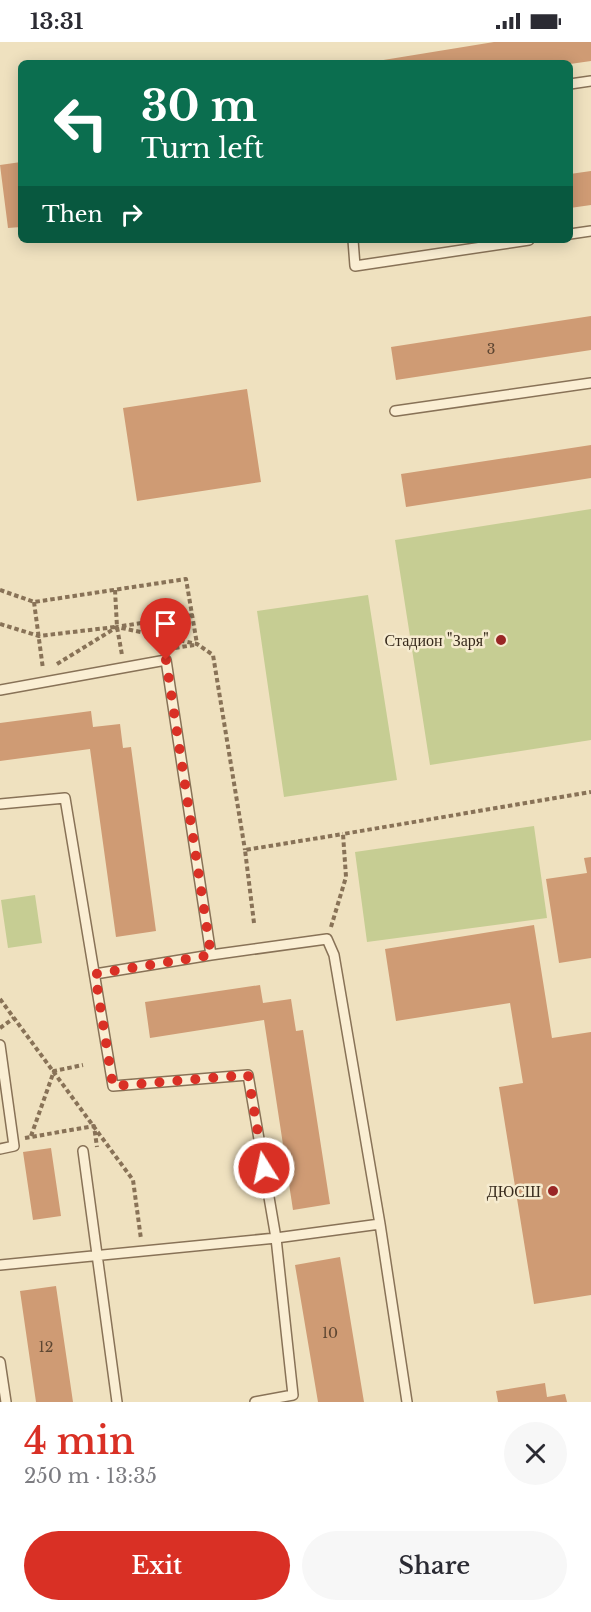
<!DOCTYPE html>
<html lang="en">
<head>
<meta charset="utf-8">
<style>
	body { margin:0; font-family:"Libre Baskerville",serif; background:#f7f7f7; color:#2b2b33; height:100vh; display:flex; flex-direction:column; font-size:22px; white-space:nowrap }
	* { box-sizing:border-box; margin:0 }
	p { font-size:20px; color:#7c7c81 }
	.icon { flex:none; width:33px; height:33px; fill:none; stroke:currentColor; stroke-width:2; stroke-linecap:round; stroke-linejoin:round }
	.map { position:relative; height:1360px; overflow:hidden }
	.side { display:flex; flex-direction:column; background:#fff; flex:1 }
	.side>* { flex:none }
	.guide { position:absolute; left:18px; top:18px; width:555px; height:183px; border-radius:9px; box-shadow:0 3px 15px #0003; background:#0b6e4f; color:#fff; overflow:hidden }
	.pin { position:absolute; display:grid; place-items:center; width:51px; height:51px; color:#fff; margin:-62px -26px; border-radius:50% 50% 50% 0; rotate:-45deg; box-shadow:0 0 6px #0007 }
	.pin .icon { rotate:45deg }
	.me { position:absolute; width:66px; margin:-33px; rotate:350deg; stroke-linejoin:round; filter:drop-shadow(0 0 4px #0008) }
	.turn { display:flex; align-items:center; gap:21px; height:126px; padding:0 24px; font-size:27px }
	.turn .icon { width:78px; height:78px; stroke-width:2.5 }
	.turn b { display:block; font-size:42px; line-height:51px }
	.then { display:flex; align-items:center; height:57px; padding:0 24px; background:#0003; gap:12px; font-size:22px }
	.round { display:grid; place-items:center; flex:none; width:63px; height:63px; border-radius:32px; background:#f7f7f7 }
	.headline { display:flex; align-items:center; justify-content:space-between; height:102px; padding:0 24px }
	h1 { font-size:36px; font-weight:600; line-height:45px; color:#d93025 }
	.action { display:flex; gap:12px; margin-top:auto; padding:12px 24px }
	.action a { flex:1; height:69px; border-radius:36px; background:#d93025; color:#fff; font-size:24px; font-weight:600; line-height:69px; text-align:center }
	.action a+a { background:#f7f7f7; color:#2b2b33 }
	.status { display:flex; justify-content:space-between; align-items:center; height:42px; padding:0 30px; background:#fff; direction:ltr }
	.status svg { height:16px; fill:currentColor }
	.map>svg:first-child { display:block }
	.green { fill:#c6cd93 }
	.building { fill:#cf9b74 }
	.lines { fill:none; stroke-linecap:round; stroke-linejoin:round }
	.service-casing { stroke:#887257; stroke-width:12 }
	.path { stroke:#887257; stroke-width:4; stroke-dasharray:4.5 3; stroke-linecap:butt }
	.service { stroke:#faeed3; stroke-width:9 }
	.route { stroke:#d93025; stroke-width:10; stroke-dasharray:0 18 }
	.poi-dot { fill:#992625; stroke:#f6ebcf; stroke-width:2 }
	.labels { text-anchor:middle; stroke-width:5; stroke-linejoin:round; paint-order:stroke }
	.number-label { font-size:14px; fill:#5d4632 }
	.poi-label { font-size:16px; fill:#372a1c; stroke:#f6ebcf; text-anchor:end }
</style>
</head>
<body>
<div class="status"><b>13:31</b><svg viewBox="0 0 49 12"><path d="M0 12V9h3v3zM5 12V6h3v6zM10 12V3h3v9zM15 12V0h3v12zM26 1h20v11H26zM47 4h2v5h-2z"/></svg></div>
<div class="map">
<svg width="591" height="1360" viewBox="0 0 591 1360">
	<rect width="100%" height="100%" fill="#efe1bf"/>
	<!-- green -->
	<path class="green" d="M 591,467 L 591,698 L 430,723 L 395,498 Z
		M 368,553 L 397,738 L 284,755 L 257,569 Z
		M 534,784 L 547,876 L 367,900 L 355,810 Z
		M 35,853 L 42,901 L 8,906 L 1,858 Z"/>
	<!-- building -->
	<path class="building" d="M 494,0 L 591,0 L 591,19 L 570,22 L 365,21 Z
		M 21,120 L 21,185 L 8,186 L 0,123 Z
		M 591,129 L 591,163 L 570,166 L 570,132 Z
		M 591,274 L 591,308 L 396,338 L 391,305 Z
		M 247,347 L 261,440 L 137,459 L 123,366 Z
		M 591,403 L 591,436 L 406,465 L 401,432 Z
		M 91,669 L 93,685 L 120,682 L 123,706 L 131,705 L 156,889 L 116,895 L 90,707 L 0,719 L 0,681 Z
		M 591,815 L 591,916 L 559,921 L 546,837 L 587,831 L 584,816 Z
		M 534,883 L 552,996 L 591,990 L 591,1253 L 534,1262 L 499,1045 L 523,1041 L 510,961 L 396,979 L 385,907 Z
		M 260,943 L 263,961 L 291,957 L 296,989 L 303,988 L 330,1162 L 293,1168 L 264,978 L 150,996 L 145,960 Z
		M 51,1106 L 61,1174 L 33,1178 L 23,1110 Z
		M 340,1215 L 364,1360 L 318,1360 L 295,1223 Z
		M 56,1244 L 73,1360 L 36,1360 L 20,1249 Z
		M 545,1341 L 547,1355 L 565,1352 L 567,1360 L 498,1360 L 496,1349 Z"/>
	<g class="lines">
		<defs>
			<path id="service" d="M 570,42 L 591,39
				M 570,192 L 591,189
				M 353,198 L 355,224 L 529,198
				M 395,369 L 591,341
				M 0,648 L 166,618 L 211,913 L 327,897 L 334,913 L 380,1182 L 407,1360
				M 0,762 L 65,756 L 113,1044 L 248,1033 L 276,1196 L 0,1223
				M 95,932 L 211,913
				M 0,1003 L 14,1104 L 0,1107
				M 83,1109 L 117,1360
				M 0,1320 L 6,1360
				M 255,1360 L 293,1353 L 276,1196 L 380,1182"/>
		</defs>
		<!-- service casing -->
		<use href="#service" class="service-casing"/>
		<!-- path -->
		<path class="path" d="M 0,548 L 34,560 L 186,537 L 197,602
			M 115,548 L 117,585 L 122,613
			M 34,560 L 43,627
			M 0,582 L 39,594 L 115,585
			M 122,584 L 193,573
			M 175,606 L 194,603
			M 57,622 L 117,585 L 197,602 L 213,613 L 245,808
			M 254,881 L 245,808 L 343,792
			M 331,885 L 346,835 L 343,792 L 591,750
			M 0,957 L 133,1138 L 141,1197
			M 0,986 L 14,976
			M 31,1094 L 54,1029 L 83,1023
			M 25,1096 L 94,1084 L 97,1105"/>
		<!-- service -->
		<use href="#service" class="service"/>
	</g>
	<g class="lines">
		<!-- route -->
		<path class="route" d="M 166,618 L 211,913 L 95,932 L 113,1044 L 248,1033 L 264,1126"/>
	</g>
	<!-- markers -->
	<g class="poi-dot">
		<circle cx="501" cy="598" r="6"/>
		<circle cx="553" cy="1149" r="6"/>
	</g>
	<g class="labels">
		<!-- number labels -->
		<g class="number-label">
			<text x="491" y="312">3</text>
			<text x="330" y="1296">10</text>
			<text x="46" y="1310">12</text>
		</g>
		<!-- poi labels -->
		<g class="poi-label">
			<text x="489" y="604">Стадион "Заря"</text>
			<text x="541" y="1155">ДЮСШ</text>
		</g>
	</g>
</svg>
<div class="pin" style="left:166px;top:618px;background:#d93025"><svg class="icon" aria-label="arrive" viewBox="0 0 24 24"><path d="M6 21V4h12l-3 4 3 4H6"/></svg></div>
<svg class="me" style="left:264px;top:1126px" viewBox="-20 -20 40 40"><circle r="17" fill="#d93025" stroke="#fff" stroke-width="3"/><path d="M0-11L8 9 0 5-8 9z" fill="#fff"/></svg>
<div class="guide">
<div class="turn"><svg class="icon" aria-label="left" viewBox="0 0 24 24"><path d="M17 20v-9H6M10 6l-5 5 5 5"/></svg><div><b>30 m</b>Turn left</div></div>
<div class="then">Then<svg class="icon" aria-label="right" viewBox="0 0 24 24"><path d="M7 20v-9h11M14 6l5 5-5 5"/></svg></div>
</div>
</div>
<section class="side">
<div class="headline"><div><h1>4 min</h1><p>250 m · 13:35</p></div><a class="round"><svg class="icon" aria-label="close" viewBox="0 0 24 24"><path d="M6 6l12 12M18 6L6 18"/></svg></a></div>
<div class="action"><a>Exit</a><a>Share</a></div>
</section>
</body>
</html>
